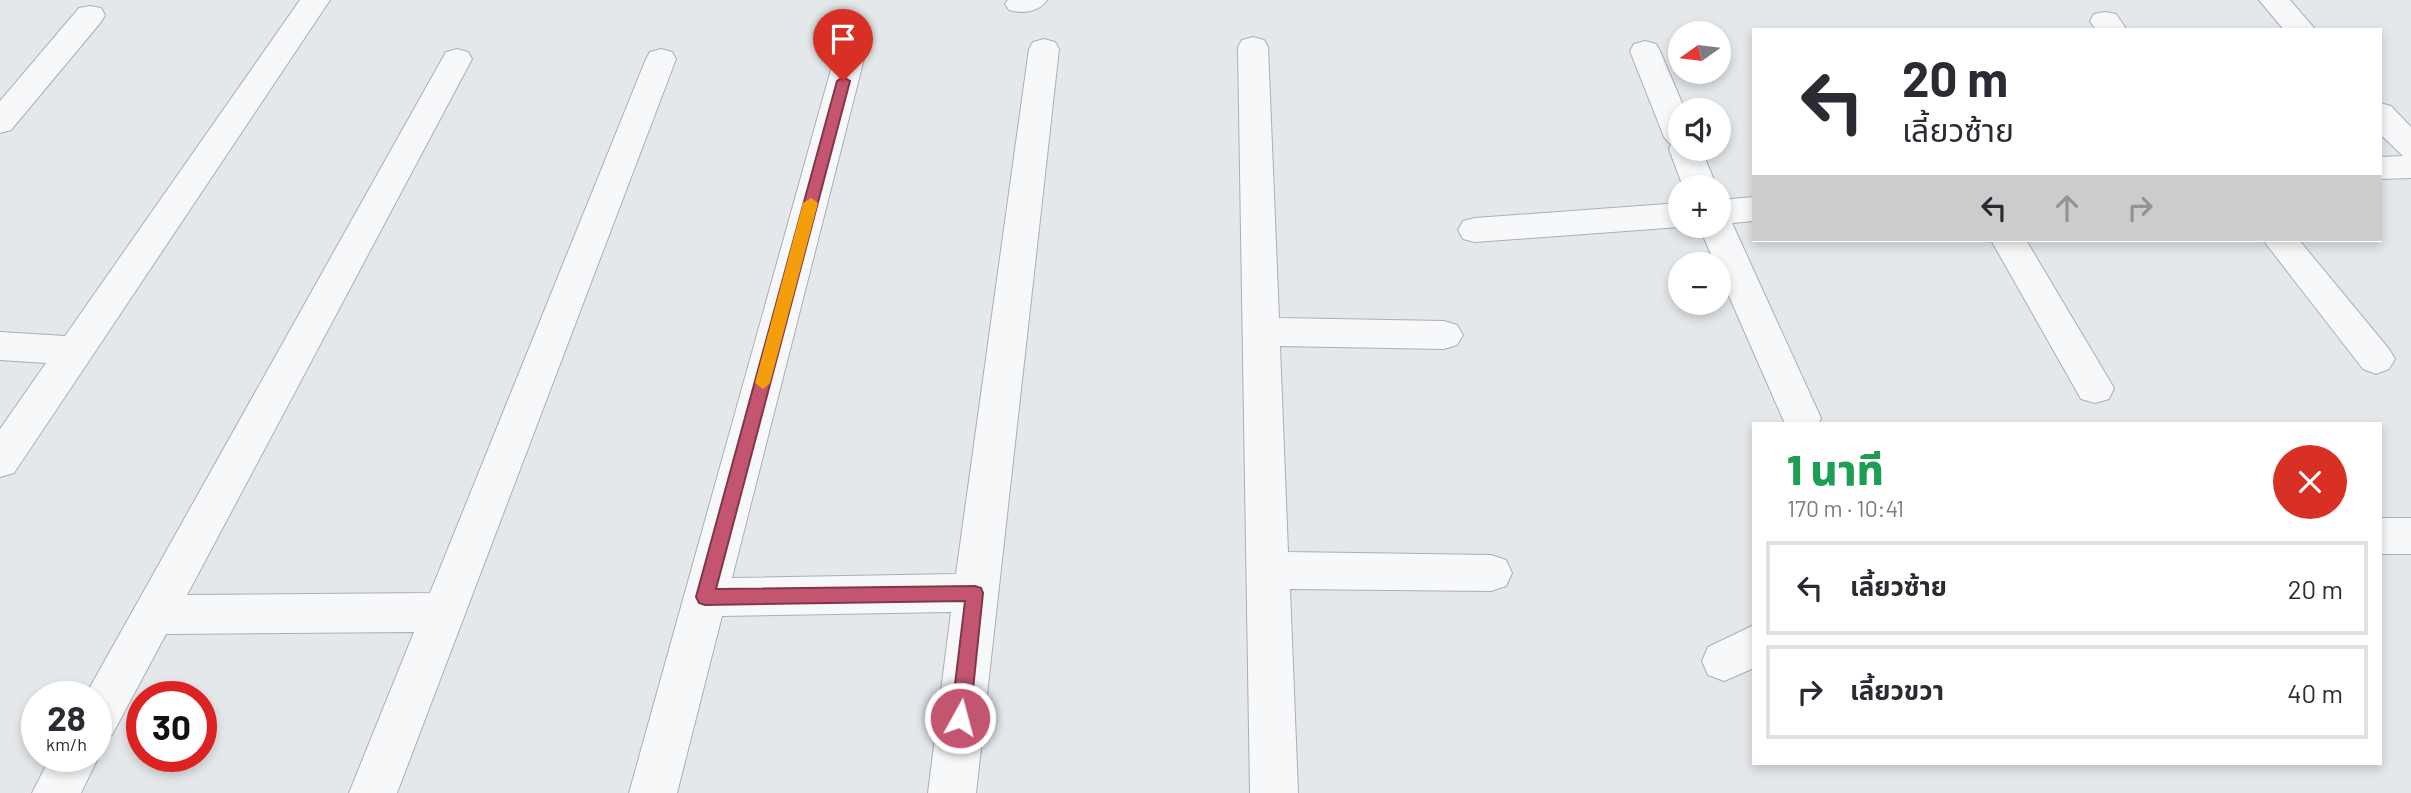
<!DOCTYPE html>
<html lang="th">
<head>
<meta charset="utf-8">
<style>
	body { margin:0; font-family:Barlow,"Noto Sans Thai",sans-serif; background:#f2f2f3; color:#2b2b33; height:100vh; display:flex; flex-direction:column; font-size:26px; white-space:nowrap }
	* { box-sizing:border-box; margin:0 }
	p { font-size:23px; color:#7c7c81 }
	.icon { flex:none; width:38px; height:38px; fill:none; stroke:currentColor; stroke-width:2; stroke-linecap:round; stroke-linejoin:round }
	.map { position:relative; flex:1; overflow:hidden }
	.side { position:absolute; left:1752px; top:422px; width:630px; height:343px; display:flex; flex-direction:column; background:#fff; border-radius:0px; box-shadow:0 4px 10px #0003 }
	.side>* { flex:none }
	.banner { position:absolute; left:1752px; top:28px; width:630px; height:214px; border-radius:0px; box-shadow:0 4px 10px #0003; background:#fff; color:#2b2b33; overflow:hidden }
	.needle { width:46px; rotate:256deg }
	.tools { position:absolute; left:1668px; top:21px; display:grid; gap:14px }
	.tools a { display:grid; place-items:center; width:63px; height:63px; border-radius:50%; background:#fff; box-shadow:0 4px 10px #0003; font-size:35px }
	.speed { position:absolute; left:21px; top:681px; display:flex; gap:14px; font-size:35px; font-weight:700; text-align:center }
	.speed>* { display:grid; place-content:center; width:91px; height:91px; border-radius:50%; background:#fff; box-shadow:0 4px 10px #0003; line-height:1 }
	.speed small { font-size:18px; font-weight:400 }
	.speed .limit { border:10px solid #d22; background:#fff; color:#111 }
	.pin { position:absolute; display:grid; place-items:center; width:60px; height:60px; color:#fff; margin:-72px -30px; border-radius:50% 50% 50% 0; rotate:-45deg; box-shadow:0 0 7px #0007 }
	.pin .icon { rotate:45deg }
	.me { position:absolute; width:77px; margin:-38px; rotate:7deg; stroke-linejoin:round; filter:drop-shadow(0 0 5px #0008) }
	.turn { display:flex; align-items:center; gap:24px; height:147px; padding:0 35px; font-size:32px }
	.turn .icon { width:91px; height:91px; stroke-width:2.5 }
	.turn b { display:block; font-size:49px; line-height:60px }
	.lanes { display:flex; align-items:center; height:66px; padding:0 35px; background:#0003; justify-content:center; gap:35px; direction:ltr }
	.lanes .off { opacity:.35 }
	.round { display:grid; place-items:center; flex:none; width:74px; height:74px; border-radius:37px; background:#f2f2f3 }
	.summary { display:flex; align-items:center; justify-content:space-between; height:119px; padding:0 35px }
	h1 { font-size:42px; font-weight:800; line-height:52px; color:#1e9e55 }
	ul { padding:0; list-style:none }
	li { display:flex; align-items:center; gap:21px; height:94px; margin:0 14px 10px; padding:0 21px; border:4px solid #e1e1e2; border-radius:0px }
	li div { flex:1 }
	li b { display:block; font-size:26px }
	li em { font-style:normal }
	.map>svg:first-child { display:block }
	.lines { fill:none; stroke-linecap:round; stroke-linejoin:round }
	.minor-casing { stroke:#aaafb5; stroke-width:2 }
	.minor { fill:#f7f8fa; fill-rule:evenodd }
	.route { fill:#c45571; stroke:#7f3749; stroke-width:2 }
	.slow { fill:#f59e0b }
</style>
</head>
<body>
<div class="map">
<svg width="2411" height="793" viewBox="0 0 2411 793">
	<rect width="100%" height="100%" fill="#e5e8eb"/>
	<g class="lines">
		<defs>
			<path id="minor" d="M 300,0 L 330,0 L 14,473 L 0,477 L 0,429 L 46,363 L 0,360 L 0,332 L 65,336 Z
				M 1008,0 L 1047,0 C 1039,12 1023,14 1009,10 L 1005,4 Z
				M 2259,0 L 2290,0 L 2316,30 L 2284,30 Z
				M 90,6 L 101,8 L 105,15 L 101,22 L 11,130 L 0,133 L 0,101 L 79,8 Z
				M 2105,12 L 2116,14 L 2127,30 L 2096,30 L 2090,21 L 2094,14 Z
				M 1253,37 L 1264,40 L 1268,47 L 1279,318 L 1444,321 L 1457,325 L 1463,335 L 1457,345 L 1444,349 L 1280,346 L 1288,552 L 1491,555 L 1506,560 L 1512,573 L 1506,586 L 1491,591 L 1290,589 L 1298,793 L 1250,793 L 1238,47 L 1242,40 Z
				M 1044,39 L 1055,42 L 1059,49 L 976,793 L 928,793 L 951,612 L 722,616 L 677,793 L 629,793 L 835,55 L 839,48 L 850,45 L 861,48 L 865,55 L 732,578 L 956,574 L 1029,49 L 1033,42 Z
				M 1645,41 L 1656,44 L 1660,51 L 1685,110 L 1680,110 L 1680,149 L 1701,149 L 1717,187 L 1683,187 L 1669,149 L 1671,145 L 1664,137 L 1630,51 L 1634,44 Z
				M 457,49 L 468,52 L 472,59 L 187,595 L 430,593 L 646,59 L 650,52 L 661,49 L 672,52 L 676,59 L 397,793 L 349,793 L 414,632 L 166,634 L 112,735 L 96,741 L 96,696 L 85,696 L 442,59 L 446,52 Z
				M 2380,103 L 2391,106 L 2411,127 L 2411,178 L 2380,179 L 2380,157 L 2403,156 L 2380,134 Z
				M 1754,197 L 1754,221 L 1732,223 L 1821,418 L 1819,424 L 1785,424 L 1718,271 L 1718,264 L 1715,264 L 1699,226 L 1718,226 L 1718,200 Z
				M 1680,203 L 1680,226 L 1685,226 L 1680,227 L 1475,242 L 1463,239 L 1458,230 L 1463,221 L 1475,218 Z
				M 1991,240 L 2026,240 L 2114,388 L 2109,399 L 2095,403 L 2081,399 Z
				M 2263,240 L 2299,240 L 2389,349 L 2395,359 L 2389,369 L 2376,374 L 2363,369 Z
				M 2380,518 L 2411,518 L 2411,554 L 2380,554 Z
				M 1754,625 L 1754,668 L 1724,681 L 1708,675 L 1702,661 L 1708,647 Z
				M 96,749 L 99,756 L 81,793 L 32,793 L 51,756 L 96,756 Z"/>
		</defs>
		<!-- minor casing -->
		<use href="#minor" class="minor-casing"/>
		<!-- minor -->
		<use href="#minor" class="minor"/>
	</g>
	<!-- route -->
	<path class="route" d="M 843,77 L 850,81 L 716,589 L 975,586 L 981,588 L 983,593 L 970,718 L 967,724 L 960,727 L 954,724 L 951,718 L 965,601 L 705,605 L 699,603 L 696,597 L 837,81 Z"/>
	<!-- slow -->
	<path class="slow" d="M 811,198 L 818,203 L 770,383 L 763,389 L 755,383 L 803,203 Z"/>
</svg>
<div class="tools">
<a><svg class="needle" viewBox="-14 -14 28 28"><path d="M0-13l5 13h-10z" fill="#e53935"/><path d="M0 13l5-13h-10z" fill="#7c7c81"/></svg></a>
<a><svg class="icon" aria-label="sound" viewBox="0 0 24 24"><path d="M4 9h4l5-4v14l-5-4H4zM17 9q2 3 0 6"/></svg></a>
<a>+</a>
<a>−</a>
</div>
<div class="speed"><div>28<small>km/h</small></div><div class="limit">30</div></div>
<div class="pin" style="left:843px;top:81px;background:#d93025"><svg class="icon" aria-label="arrive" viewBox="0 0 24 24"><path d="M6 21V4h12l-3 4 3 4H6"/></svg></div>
<svg class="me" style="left:960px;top:718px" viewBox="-20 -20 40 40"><circle r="17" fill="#c45571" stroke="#fff" stroke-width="3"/><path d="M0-11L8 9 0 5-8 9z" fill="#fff"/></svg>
<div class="banner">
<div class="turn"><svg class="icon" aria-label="left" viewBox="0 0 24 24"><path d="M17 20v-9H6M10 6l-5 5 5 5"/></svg><div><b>20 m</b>เลี้ยวซ้าย</div></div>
<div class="lanes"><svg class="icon" aria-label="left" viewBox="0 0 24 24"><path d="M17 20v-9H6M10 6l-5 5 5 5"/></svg><svg class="icon off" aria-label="ahead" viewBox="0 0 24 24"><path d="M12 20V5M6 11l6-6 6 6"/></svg><svg class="icon off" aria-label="right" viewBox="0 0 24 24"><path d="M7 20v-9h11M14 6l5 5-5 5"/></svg></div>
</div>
<section class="side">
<div class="summary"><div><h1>1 นาที</h1><p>170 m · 10:41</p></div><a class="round" style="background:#d93025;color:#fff"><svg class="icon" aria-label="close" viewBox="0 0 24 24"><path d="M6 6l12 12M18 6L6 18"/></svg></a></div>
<ul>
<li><svg class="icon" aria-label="left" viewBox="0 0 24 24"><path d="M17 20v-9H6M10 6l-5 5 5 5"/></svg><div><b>เลี้ยวซ้าย</b></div><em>20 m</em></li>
<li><svg class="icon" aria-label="right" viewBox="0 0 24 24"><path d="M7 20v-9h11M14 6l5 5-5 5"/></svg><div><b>เลี้ยวขวา</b></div><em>40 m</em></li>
</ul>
</section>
</div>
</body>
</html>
